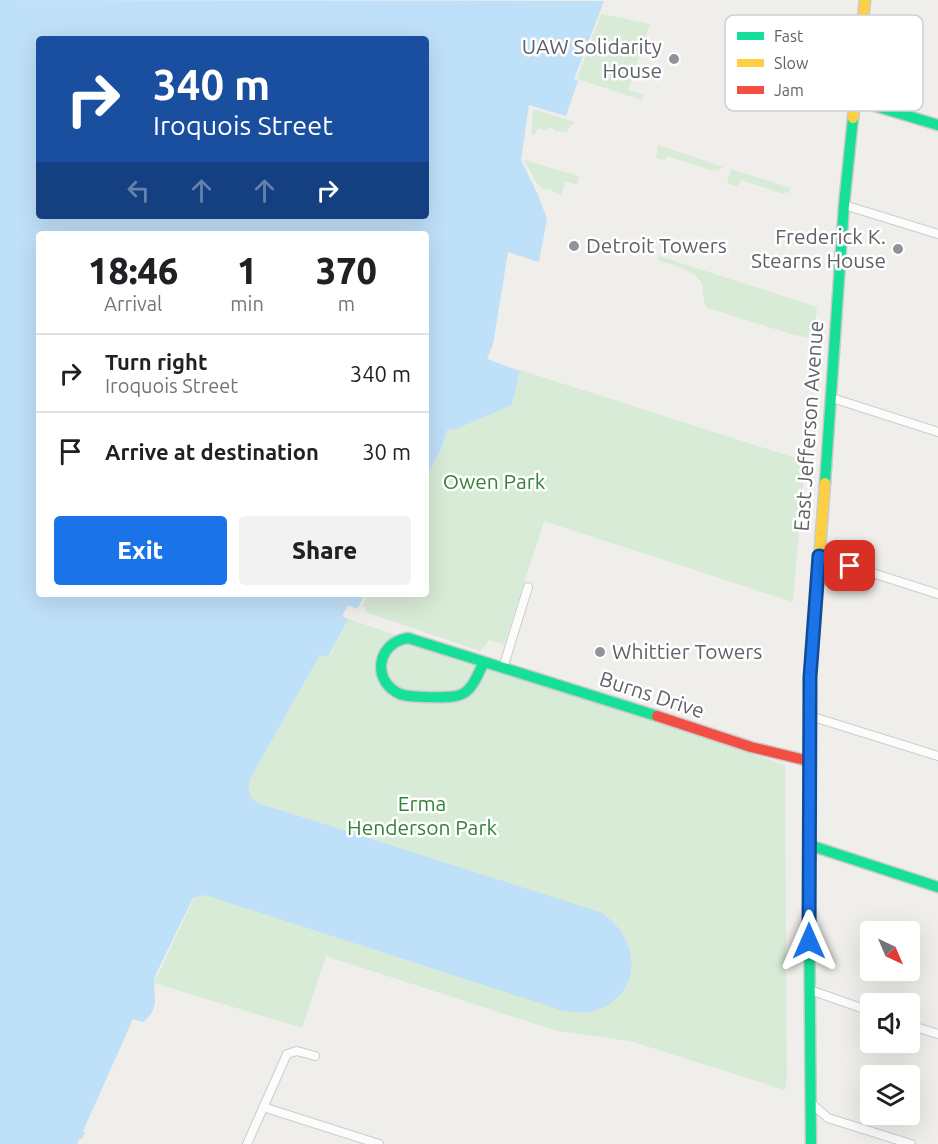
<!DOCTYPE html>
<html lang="en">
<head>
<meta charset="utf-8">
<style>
	body { margin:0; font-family:Ubuntu,sans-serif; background:#f2f2f2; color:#202124; height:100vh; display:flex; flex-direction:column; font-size:22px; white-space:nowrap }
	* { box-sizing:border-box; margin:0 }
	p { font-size:20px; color:#757577 }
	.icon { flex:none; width:33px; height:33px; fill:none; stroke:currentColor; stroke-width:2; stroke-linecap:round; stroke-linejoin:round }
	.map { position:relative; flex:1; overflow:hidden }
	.drawer { position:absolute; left:36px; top:231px; width:393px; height:366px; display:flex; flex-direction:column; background:#fff; border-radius:6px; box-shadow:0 6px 24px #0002 }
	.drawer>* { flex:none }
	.top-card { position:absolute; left:36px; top:36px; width:393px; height:183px; border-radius:6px; box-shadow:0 6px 24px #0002; background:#1a4fa0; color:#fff; overflow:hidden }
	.needle { width:39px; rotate:136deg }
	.buttons { position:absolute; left:860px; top:921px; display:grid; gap:12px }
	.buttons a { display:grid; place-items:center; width:60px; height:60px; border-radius:6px; background:#fff; box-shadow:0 6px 24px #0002; font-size:30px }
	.pin { position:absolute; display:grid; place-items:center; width:51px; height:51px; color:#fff; margin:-26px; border-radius:12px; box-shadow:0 3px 9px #0006 }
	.me { position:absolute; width:66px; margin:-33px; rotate:0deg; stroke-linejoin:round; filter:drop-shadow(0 0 4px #0008) }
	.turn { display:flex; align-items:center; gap:21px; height:126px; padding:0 18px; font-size:27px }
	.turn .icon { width:78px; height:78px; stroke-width:2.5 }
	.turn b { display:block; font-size:42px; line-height:51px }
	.lanes { display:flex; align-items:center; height:57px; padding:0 18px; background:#0003; justify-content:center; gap:30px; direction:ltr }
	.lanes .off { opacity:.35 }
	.eta { display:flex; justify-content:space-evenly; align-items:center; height:102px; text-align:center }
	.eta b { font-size:36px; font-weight:800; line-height:42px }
	.button { display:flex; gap:12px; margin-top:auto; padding:12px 18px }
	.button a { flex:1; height:69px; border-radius:6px; background:#1a73e8; color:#fff; font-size:24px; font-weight:800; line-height:69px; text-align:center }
	.button a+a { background:#f2f2f2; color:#202124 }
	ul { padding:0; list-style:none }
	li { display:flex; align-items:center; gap:18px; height:78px; padding:0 18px; border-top:2px solid #e0e0e0 }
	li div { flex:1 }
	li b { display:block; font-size:22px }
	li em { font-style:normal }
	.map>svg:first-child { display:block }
	.green { fill:#d8ebd6 }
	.water { fill:#bfe0f9; fill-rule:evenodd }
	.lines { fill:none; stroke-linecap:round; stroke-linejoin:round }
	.street-casing { stroke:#cbcccc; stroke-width:10 }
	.fast-casing { stroke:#cacacb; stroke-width:13 }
	.slow-casing { stroke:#cacacb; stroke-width:13 }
	.jam-casing { stroke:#cacacb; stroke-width:13 }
	.street { stroke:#fdfcfc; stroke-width:8 }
	.fast { stroke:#16e098; stroke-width:10 }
	.slow { stroke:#ffcf43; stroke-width:10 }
	.jam { stroke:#f24e42; stroke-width:10 }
	.route-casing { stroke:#114b97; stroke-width:15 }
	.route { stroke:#1a73e8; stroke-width:10 }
	.poi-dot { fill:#919496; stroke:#fff; stroke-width:2 }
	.labels { text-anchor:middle; stroke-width:5; stroke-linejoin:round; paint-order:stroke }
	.poi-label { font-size:21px; fill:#5f6368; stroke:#fff; text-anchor:end }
	.street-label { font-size:21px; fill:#5f6368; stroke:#fff }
	.park-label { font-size:21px; fill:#348238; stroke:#fff }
	.key { fill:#fff; stroke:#cfd0d2; stroke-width:1.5 }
	.key-label { font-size:16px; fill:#5f6368 }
</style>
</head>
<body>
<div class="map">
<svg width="938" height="1144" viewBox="0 0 938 1144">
	<rect width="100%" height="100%" fill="#efeeea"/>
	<!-- green -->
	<path class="green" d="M 601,14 L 650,24 L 628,90 L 644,95 L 642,100 L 577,79 Z
		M 533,109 L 574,122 L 566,132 L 557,132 L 551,127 L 544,130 L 538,128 L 535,135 L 531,134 Z
		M 658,145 L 723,167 L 722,169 L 719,168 L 718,171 L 714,169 L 713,171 L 667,156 L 665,161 L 656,158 Z
		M 524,160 L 579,176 L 577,185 L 565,181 L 561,196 L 550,189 L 544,190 L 536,182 Z
		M 731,169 L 791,188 L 789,193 L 785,192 L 784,194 L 741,180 L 738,187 L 727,183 Z
		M 659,256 L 817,307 L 814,338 L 794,335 L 708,308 C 702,300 704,295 702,285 C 698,270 671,265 658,260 Z
		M 520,370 L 805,461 L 793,602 L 544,521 L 504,644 L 489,640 L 480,651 L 365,612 L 366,608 L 362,606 L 369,594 L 378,594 L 388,598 L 390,594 L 426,594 L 426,477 L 440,451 L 448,427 L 512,405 Z
		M 348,619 L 785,765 L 787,1078 L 785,1090 L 630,1041 L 557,1031 L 326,956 L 302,1028 L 154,983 L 250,779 L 320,655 L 329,657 Z"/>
	<!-- water -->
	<path class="water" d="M 0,0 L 604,1 L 574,79 L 578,81 L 566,116 L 529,105 L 521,160 L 538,195 L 547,219 L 539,262 L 508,252 L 493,344 L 487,359 L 520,371 L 512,405 L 454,430 L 448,428 L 440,451 L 426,477 L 426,234 L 39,234 L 39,594 L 365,594 L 357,609 L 348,605 L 342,616 L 348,619 L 328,657 L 320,655 L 250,779 C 248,790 248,797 258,803 L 600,912 C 640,936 645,992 597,1010 C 585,1014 573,1012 561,1010 L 205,895 L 193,898 L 155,976 C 151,994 163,1006 143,1022 L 133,1019 L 83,1131 L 85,1133 L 82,1139 L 79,1139 L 77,1144 L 0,1144 ZM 39,39 L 426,39 L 426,216 L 39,216 Z"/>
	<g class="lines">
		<defs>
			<path id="street" d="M 844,205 L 938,234
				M 832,398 L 938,432
				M 819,556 L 938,594
				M 503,668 L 528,587
				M 810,716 L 938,756
				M 810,990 L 870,1011
				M 909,1025 L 938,1034
				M 811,1103 L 828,1118 L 911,1144
				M 263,1107 L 379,1144
				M 247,1144 L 287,1054 L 297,1051 L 315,1056"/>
			<path id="fast" d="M 855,100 L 938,125
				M 825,483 L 844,205 L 853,118
				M 484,662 C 468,696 467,698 428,697 C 418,696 405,698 396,692 C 371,677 379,642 408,638 L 657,716
				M 809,845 L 938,887
				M 809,896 L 811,1144"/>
			<path id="slow" d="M 853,118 L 865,0
				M 809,896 L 810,675 L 825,483"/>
			<path id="jam" d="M 657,716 L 751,747 L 809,761"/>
		</defs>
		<!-- street casing -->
		<use href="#street" class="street-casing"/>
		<!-- fast casing -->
		<use href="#fast" class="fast-casing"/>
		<!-- slow casing -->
		<use href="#slow" class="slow-casing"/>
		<!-- jam casing -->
		<use href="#jam" class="jam-casing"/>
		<!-- street -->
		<use href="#street" class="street"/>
		<!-- fast -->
		<use href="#fast" class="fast"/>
		<!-- slow -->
		<use href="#slow" class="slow"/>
		<!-- jam -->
		<use href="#jam" class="jam"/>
	</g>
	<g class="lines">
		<defs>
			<path id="route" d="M 809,941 L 810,677 L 819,556 L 850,566"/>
		</defs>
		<!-- route casing -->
		<use href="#route" class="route-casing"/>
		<!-- route -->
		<use href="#route" class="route"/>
	</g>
	<!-- markers -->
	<g class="poi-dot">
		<circle cx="674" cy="59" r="6"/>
		<circle cx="574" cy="246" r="6"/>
		<circle cx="898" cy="249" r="6"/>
		<circle cx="600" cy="652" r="6"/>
	</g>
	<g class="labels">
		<!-- poi labels -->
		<g class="poi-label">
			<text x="662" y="54">UAW Solidarity<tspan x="662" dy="24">House</tspan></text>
			<text x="886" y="244">Frederick K.<tspan x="886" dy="24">Stearns House</tspan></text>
			<text x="586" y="253" text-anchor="start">Detroit Towers</text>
			<text x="612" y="659" text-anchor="start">Whittier Towers</text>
		</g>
		<!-- street labels -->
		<g class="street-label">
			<text transform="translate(809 426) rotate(-86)" y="7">East Jefferson Avenue</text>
			<text transform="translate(652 695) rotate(18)" y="7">Burns Drive</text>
		</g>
		<!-- park labels -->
		<g class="park-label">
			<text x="494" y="489">Owen Park</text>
			<text x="422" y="811">Erma<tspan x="422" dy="24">Henderson Park</tspan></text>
		</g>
	</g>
	<!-- legend -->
	<rect x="725" y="15" width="198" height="96" rx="9" class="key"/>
	<rect x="737" y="32" width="27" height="8" fill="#16e098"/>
	<rect x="737" y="59" width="27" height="8" fill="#ffcf43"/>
	<rect x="737" y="86" width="27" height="8" fill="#f24e42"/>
	<g class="key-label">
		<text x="774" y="42">Fast</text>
		<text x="774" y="69">Slow</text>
		<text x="774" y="96">Jam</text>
	</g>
</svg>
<div class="buttons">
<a><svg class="needle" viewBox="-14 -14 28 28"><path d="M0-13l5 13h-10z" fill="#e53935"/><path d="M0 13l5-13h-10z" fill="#757577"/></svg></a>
<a><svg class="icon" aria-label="sound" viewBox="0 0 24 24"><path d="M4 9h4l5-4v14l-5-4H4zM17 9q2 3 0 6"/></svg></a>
<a><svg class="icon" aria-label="layers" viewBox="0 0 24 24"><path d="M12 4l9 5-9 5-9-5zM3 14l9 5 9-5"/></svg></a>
</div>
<div class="pin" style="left:850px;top:566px;background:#d93025"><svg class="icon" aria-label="arrive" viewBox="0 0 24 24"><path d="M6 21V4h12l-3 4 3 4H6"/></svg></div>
<svg class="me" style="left:809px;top:941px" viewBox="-20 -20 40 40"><path d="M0-17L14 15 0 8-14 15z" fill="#1a73e8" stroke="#fff" stroke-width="4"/></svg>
<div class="top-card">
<div class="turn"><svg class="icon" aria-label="right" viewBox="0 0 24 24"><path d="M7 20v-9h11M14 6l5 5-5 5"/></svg><div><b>340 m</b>Iroquois Street</div></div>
<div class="lanes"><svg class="icon off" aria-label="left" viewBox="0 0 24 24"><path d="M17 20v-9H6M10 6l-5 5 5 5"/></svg><svg class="icon off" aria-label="ahead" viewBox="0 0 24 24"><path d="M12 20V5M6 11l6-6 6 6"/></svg><svg class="icon off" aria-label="ahead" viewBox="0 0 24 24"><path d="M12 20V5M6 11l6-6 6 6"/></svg><svg class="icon" aria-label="right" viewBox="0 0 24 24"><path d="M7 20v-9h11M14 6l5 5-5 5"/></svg></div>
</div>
<section class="drawer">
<div class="eta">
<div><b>18:46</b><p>Arrival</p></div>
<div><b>1</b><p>min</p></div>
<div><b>370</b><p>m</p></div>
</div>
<ul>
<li><svg class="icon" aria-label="right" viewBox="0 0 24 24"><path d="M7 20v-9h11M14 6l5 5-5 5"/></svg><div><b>Turn right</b><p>Iroquois Street</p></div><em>340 m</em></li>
<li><svg class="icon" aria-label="arrive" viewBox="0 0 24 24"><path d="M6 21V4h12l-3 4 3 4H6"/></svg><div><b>Arrive at destination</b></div><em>30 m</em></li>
</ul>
<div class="button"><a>Exit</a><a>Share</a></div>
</section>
</div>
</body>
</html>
